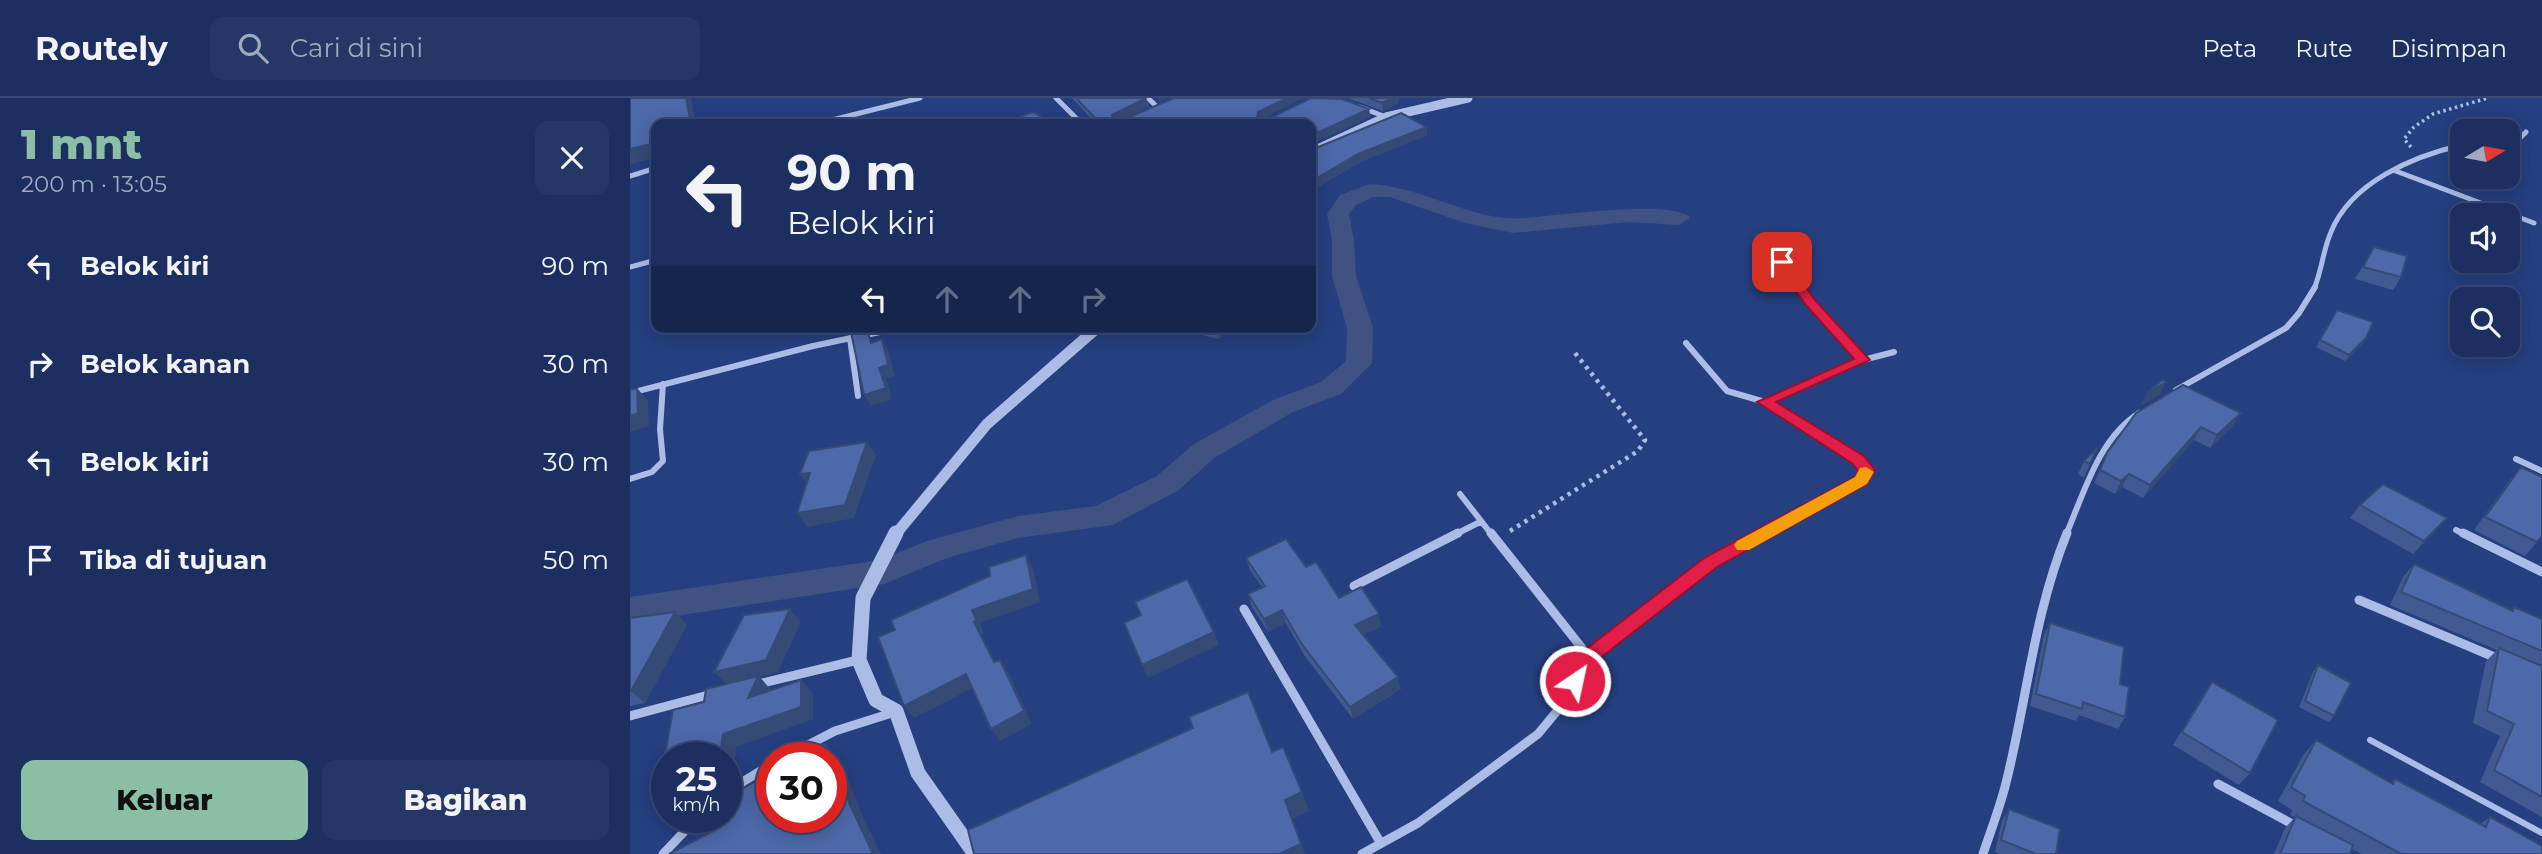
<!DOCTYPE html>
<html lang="id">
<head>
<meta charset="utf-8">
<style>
	body { margin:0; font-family:Montserrat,sans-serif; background:#253766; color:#f1f3f6; height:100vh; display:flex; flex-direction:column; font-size:26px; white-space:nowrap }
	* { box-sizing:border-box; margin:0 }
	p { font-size:23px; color:#a0a9bd }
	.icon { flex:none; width:38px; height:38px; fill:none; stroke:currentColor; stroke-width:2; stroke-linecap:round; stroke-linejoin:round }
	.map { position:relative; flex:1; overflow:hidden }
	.sheet { display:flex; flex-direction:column; background:#1c2f60; width:630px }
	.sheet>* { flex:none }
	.hud { position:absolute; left:21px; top:21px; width:665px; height:214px; border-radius:14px; box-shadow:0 4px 18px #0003,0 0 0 2px #3a4a75; background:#1c2f60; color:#f1f3f6; overflow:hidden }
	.needle { width:46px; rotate:80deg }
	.tools { position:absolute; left:1820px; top:21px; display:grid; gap:14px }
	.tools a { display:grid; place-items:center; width:70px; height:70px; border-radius:14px; background:#1c2f60; box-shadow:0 4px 18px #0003,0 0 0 2px #3a4a75; font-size:35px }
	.speed { position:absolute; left:21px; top:644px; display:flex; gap:14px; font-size:35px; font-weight:700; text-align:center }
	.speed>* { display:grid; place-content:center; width:91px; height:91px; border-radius:50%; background:#1c2f60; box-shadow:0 4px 18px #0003,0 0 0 2px #3a4a75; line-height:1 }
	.speed small { font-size:18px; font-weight:400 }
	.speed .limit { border:10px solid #d22; background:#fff; color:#111 }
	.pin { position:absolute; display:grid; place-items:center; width:60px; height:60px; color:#fff; margin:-30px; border-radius:14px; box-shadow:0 4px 10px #0006 }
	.me { position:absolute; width:77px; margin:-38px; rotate:34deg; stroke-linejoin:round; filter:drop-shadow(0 0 5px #0008) }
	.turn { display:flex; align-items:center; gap:24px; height:147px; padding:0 21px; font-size:32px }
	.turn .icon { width:91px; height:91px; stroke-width:2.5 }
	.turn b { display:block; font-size:49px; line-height:60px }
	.lanes { display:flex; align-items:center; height:66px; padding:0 21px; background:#0003; justify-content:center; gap:35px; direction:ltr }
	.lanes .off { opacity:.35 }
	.round { display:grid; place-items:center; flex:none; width:74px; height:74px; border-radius:14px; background:#253766 }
	.overview { display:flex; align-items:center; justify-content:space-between; height:119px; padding:0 21px }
	h1 { font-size:42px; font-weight:800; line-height:52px; color:#8abfa5 }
	.button { display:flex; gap:14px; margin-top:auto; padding:14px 21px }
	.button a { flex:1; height:80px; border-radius:14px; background:#8abfa5; color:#111; font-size:28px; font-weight:800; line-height:80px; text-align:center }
	.button a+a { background:#253766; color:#f1f3f6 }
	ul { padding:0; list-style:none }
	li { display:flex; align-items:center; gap:21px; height:98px; padding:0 21px }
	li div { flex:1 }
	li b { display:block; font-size:26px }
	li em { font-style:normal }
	header { display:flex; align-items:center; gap:42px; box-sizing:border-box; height:98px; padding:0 35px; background:#1c2f60; border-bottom:2px solid #3a4a75 }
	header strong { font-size:33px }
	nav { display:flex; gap:38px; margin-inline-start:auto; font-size:24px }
	.search { width:490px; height:63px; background:#253766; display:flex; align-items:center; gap:18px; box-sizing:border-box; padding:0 24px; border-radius:14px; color:#a0a9bd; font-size:26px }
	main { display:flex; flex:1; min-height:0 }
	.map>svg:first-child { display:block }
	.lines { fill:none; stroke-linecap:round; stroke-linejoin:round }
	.canal { fill:#405282; fill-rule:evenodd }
	.path-far1 { stroke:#abbde6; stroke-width:3.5; stroke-dasharray:2.5 3.5; stroke-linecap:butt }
	.path { stroke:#abbde6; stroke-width:4.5; stroke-dasharray:3.5 5; stroke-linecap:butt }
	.service { stroke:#abbde6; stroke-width:6 }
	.minor-far2 { stroke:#abbde6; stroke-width:5 }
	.minor-far1 { stroke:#abbde6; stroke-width:6 }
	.minor { stroke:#abbde6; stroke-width:9 }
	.tertiary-far2 { stroke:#abbde6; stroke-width:9 }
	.tertiary-far1 { stroke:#abbde6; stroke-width:11 }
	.tertiary { stroke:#abbde6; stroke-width:15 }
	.wall { fill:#425a91 }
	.shaded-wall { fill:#364a76 }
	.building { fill:#4d69a9; stroke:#364a76; stroke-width:2 }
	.route { fill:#e11d48; stroke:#92132f; stroke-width:2 }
	.slow { fill:#f59e0b }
</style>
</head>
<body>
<header>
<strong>Routely</strong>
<div class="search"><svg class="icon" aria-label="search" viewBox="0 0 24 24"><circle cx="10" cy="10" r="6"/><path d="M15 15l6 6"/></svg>Cari di sini</div>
<nav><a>Peta</a><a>Rute</a><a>Disimpan</a></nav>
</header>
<main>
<section class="sheet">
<div class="overview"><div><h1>1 mnt</h1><p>200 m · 13:05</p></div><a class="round"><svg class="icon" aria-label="close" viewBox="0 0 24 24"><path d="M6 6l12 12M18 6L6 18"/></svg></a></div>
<ul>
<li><svg class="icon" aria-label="left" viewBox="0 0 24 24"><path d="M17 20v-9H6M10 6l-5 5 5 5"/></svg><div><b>Belok kiri</b></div><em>90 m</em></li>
<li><svg class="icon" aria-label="right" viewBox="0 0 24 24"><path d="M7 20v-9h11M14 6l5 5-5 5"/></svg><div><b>Belok kanan</b></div><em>30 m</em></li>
<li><svg class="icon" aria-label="left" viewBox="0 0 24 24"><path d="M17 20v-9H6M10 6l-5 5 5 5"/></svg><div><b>Belok kiri</b></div><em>30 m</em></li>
<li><svg class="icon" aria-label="arrive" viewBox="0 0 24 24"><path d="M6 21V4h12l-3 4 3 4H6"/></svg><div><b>Tiba di tujuan</b></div><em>50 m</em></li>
</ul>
<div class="button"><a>Keluar</a><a>Bagikan</a></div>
</section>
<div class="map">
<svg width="1912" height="756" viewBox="0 0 1912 756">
	<rect width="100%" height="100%" fill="#253f80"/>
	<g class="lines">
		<!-- canal -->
		<path class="canal" d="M 740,86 C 793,88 843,125 896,120 C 922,118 1047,101 1060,120 L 1049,127 L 999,124 L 883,135 L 835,125 L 760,99 L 743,99 L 726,107 L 719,116 L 724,142 L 726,178 L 743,230 L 742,265 L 711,296 L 663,314 L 584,360 L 549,392 L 483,427 L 388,440 L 317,460 L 254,486 L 0,525 L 0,499 L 250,462 L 297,443 L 388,418 L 466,408 L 527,378 L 564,346 L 643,302 L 691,284 L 716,263 L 717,230 L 702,178 L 702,142 L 697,116 L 710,97 Z"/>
		<!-- path-far1 -->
		<path class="path-far1" d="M 1781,49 L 1774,41 L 1784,29 L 1803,16 L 1858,0"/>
		<!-- path -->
		<path class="path" d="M 880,433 L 1008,353 L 1015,342 L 945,255"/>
		<!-- service -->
		<path class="service" d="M 1740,642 L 1912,735"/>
		<!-- minor-far2 -->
		<path class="minor-far2" d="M 426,0 L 452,26
			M 518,0 L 527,9
			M 730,9 L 756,19
			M 186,26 L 290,0
			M 1878,45 L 1887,43 L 1896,34
			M 1763,72 L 1904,125
			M 0,78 L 26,70
			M 1152,164 L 1171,191
			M 0,169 L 26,162
			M 1684,191 C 1692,172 1693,152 1701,134 C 1721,84 1784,58 1832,47"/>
		<!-- minor-far1 -->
		<path class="minor-far1" d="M 1170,189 L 1233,262
			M 220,240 L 228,298
			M 1056,245 L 1097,293 L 1135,304 L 1228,362 L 1237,372 L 1231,383 L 1131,437
			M 1546,292 L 1656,230 L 1669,215 L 1685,189
			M 0,295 L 183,248 L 274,229
			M 1135,304 L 1233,262 L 1264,254
			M 1886,361 L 1912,373
			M 0,381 L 22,374 L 33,363 L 30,331 L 33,286
			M 830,396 L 862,437
			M 1826,432 L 1836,437
			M 824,437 L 850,424
			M 1436,437 C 1454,395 1469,340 1509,315"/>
		<!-- minor -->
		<path class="minor" d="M 1833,435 L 1912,474
			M 724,488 L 828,435
			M 1729,502 L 1869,561
			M 614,511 L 750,744
			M 959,559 L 1080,465 L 1135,435
			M 128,586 L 228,562
			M 0,618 L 82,596
			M 153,660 L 205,633 L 265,614
			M 1588,686 L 1666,728
			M 96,694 L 142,666
			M 33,756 L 68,719
			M 732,756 L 788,725 L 908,636 L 932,607 L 959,559 L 861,435
			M 1353,756 C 1361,732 1370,709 1376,685 C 1397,601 1404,516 1437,435"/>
		<!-- tertiary-far2 -->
		<path class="tertiary-far2" d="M 681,54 L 756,19 L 838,0"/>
		<!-- tertiary-far1 -->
		<path class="tertiary-far1" d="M 265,437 L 357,326 L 468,229"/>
		<!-- tertiary -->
		<path class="tertiary" d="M 266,435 L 233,500 L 229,562 L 246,602 L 266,613 L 288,675 L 345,756"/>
	</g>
	<!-- wall -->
	<path class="wall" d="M 442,0 L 516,0 L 519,8 L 489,23 L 630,22 L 634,23 L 739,11 L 740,19 L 681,46 L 681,26 L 466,26 Z
		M 718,0 L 769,0 L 769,5 L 753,13 Z
		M 797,37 L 730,64 L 688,89 L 683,81 L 681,82 L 681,52 Z
		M 1744,149 L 1771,179 L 1763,192 L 1725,181 Z
		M 1707,212 L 1736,240 L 1732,246 L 1715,263 L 1686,249 Z
		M 536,229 L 600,229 L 589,241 Z
		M 1506,315 L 1603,328 L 1580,350 L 1564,342 L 1513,400 L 1492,389 L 1485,396 L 1464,385 L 1477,355 Z
		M 1467,350 L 1454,380 L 1448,376 L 1454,363 Z
		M 1891,369 L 1907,444 L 1895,458 L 1844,432 L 1880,382 Z
		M 1730,407 L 1806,433 L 1783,456 L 1720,420 Z
		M 616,460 L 676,469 L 709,500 L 751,528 L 733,537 L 771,591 L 723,621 L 674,557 L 656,525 L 638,534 L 622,509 L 618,496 L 632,489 L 620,472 Z
		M 1784,466 L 1882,512 L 1884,509 L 1912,521 L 1912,565 L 1910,567 L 1912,568 L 1912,719 L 1850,684 L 1870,638 L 1843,625 L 1856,563 L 1867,552 L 1760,507 L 1773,479 Z
		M 0,520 L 57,527 L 15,605 L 0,608 Z
		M 1420,525 L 1490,586 L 1495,619 L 1488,631 L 1449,617 L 1446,623 L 1400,608 L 1414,537 Z
		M 1688,567 L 1704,618 L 1699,624 L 1669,609 L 1683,574 Z
		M 1582,584 L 1620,675 L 1609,687 L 1543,647 L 1573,597 Z
		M 1686,642 L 1761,685 L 1765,681 L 1850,726 L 1860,719 L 1912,756 L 1731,756 L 1722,751 L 1720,756 L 1644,756 L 1655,730 L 1665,719 L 1660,717 L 1662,712 L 1648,703 L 1674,656 Z
		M 1379,711 L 1426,756 L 1369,756 L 1365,754 L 1372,723 Z"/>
	<!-- shaded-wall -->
	<path class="shaded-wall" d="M 56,0 L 61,0 L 66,26 L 61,26 Z
		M 516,0 L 519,8 L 485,25 L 482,17 Z
		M 528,0 L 538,0 L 529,4 Z
		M 657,0 L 674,0 L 630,22 L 627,21 L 628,14 Z
		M 763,0 L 769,0 L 769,5 L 753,13 L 752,5 Z
		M 739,11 L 740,19 L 681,46 L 681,38 Z
		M 797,29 L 797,37 L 730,64 L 688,89 L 687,80 L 728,56 Z
		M 26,45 L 26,60 L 0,66 L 0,51 Z
		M 590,229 L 600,229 L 589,241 L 586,233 Z
		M 1736,240 L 1732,246 L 1715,263 L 1719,257 Z
		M 252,241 L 258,252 L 265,278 L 256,280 L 262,301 L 241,308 L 234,297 L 249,270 Z
		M 1536,284 L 1530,297 L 1510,308 L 1517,295 Z
		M 7,290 L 18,303 L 19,328 L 0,334 L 0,318 Z
		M 1611,315 L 1603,328 L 1580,350 L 1587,337 Z
		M 1571,329 L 1564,342 L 1513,400 L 1520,387 Z
		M 237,344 L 246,357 L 224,420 L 177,429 L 167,415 Z
		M 180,375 L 179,390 L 170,376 Z
		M 1499,376 L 1492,389 L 1485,396 L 1491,383 Z
		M 1817,420 L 1806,433 L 1783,456 L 1794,443 Z
		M 396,457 L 403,470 L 410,504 L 350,525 L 354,535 L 352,537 L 372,577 L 364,564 L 344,524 L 342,512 Z
		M 160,511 L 171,524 L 148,574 L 130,579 L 140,591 L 130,613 L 97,587 L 84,574 Z
		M 652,512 L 656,525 L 638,534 L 634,521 Z
		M 45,514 L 57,527 L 15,605 L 1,593 Z
		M 749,516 L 751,528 L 728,540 L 725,527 Z
		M 584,534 L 589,547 L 518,580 L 512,567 Z
		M 370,562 L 378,574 L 402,626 L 370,643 L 361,631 Z
		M 336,576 L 345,589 L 284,620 L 274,608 Z
		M 768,579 L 771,591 L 723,621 L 720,609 Z
		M 171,582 L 183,595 L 183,621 L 106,649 L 104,671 L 96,673 L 96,660 L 86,660 L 93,636 Z
		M 196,646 L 210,661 L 235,724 L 251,756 L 243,756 L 221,709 Z
		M 37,677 L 37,684 L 31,679 Z
		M 672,694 L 679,713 L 663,721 L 675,756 L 649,756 L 655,702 Z"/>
	<!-- building -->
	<path class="building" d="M 0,0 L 56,0 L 61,26 L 26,26 L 26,45 L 0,51 Z
		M 446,0 L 516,0 L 482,17 L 484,22 L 490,23 L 544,0 L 657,0 L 628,14 L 627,21 L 634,23 L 681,0 L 712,1 L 739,11 L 681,38 L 681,26 L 471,26 Z
		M 739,0 L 763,0 L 752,5 Z
		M 403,14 L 424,26 L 381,26 L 377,24 Z
		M 771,15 L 797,29 L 728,56 L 687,80 L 681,73 L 681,52 Z
		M 1744,149 L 1777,158 L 1771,179 L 1733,169 Z
		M 1707,212 L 1743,224 L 1736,240 L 1719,257 L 1690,242 Z
		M 569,229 L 590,229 L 586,233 Z
		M 237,231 L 241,245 L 252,241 L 258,267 L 249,270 L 256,290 L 234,297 L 221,234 Z
		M 1532,282 L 1536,284 L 1517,295 Z
		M 1553,287 L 1611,315 L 1587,337 L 1571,329 L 1520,387 L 1499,376 L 1491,383 L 1470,372 L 1477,355 L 1506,315 Z
		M 7,290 L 8,315 L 0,318 L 0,292 Z
		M 237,344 L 215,407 L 167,415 L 180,375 L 170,376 L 179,353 Z
		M 1467,350 L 1460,366 L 1454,363 Z
		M 1891,369 L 1912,379 L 1912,438 L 1907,444 L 1855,419 Z
		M 1753,386 L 1817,420 L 1794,443 L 1730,407 Z
		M 656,441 L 676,469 L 686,464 L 709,500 L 731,489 L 749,516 L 725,527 L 768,579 L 720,609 L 671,545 L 652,512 L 634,521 L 618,496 L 635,488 L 616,460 Z
		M 396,457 L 403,491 L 342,512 L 346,522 L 344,524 L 364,564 L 370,562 L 394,613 L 361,631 L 336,576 L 274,608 L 248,539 L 265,532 L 261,522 L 360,478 L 359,469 Z
		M 1784,466 L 1883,513 L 1884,509 L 1912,521 L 1912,553 L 1771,494 Z
		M 557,481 L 584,534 L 512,567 L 494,525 L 511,517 L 505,504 Z
		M 160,511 L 136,562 L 84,574 L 114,517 Z
		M 45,514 L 1,593 L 0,593 L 0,520 Z
		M 1420,525 L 1494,549 L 1490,586 L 1499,589 L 1495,619 L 1453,604 L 1452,611 L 1406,596 Z
		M 1869,550 L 1912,568 L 1912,699 L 1864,672 L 1884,626 L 1857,613 Z
		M 1688,567 L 1721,585 L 1704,618 L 1675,603 Z
		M 128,578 L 118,600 L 171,582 L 171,609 L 93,636 L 90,658 L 86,660 L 37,660 L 37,677 L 31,679 L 43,612 L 74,604 L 76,591 Z
		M 1582,584 L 1648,622 L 1620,675 L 1552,634 Z
		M 618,594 L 642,654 L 653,649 L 672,694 L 655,702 L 671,746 L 649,756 L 344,756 L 338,732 L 563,630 L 559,619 Z
		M 1686,642 L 1763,686 L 1765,681 L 1856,729 L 1860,719 L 1912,748 L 1912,756 L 1771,756 L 1673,703 L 1675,698 L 1661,689 Z
		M 196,646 L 221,709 L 243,756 L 39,756 L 91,729 L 88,719 L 96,719 L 96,699 L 142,675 L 142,719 L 201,719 L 201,660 L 170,660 Z
		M 1379,711 L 1430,731 L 1426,756 L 1406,756 L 1371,742 Z
		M 1666,718 L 1723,747 L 1720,756 L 1650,756 Z"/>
	<!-- route -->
	<path class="route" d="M 1147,161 L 1156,161 L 1185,202 L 1240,262 L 1146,304 L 1234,358 L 1245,372 L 1237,386 L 1087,469 L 965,564 L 952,589 L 939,589 L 936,583 L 952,554 L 1074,460 L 1225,379 L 1228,373 L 1223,366 L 1127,304 L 1224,261 L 1176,207 L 1145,164 Z"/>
	<!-- slow -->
	<path class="slow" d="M 1236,369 L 1244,374 L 1237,386 L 1119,452 L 1107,452 L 1104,447 L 1107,443 L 1225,379 L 1230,370 Z"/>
</svg>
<div class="tools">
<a><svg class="needle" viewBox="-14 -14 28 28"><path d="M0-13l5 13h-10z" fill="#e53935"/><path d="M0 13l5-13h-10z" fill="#a0a9bd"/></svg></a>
<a><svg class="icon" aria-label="sound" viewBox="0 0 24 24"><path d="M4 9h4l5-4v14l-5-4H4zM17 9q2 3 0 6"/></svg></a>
<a><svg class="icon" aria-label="search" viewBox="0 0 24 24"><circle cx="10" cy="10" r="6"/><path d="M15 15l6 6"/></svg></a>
</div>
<div class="speed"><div>25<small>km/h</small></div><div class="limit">30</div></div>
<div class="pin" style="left:1152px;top:164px;background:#d93025"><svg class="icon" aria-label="arrive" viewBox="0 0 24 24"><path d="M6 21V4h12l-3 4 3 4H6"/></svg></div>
<svg class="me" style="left:945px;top:583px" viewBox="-20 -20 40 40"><circle r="17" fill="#e11d48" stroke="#fff" stroke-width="3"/><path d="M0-11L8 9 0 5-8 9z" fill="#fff"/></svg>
<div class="hud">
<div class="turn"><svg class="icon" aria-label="left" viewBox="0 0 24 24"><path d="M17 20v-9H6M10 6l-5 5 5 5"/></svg><div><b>90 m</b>Belok kiri</div></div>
<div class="lanes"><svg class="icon" aria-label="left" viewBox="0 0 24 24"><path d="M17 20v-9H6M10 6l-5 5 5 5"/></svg><svg class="icon off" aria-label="ahead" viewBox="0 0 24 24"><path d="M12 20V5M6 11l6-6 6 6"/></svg><svg class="icon off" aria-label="ahead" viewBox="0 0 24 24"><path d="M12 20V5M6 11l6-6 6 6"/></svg><svg class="icon off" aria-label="right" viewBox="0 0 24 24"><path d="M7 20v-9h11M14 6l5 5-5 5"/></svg></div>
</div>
</div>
</main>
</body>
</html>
